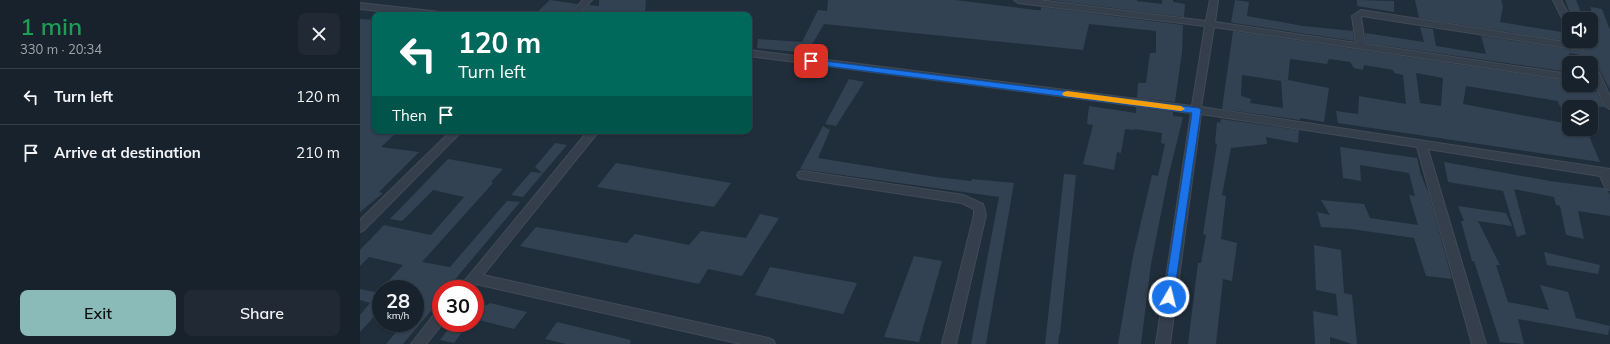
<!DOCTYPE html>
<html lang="en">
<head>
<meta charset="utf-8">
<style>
	body { margin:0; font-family:Mulish,sans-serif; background:#212a34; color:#f1f3f6; height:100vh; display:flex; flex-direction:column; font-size:15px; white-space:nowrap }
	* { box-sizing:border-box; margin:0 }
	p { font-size:13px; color:#9fa4a9 }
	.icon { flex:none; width:22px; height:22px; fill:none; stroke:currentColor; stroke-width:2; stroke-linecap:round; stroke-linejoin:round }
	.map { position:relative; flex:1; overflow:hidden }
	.panel { display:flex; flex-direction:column; background:#18222c; width:360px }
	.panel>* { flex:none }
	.banner { position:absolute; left:12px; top:12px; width:380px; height:122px; border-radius:8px; box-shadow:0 1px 3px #0004,0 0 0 1px #363f48; background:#00695c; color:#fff; overflow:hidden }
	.controls { position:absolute; left:1202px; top:12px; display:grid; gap:8px }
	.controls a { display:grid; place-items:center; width:36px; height:36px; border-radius:8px; background:#18222c; box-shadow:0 1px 3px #0004,0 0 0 1px #363f48; font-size:20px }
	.speed { position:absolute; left:12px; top:280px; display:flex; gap:8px; font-size:20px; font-weight:700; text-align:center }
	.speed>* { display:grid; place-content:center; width:52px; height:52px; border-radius:50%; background:#18222c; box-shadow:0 1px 3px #0004,0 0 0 1px #363f48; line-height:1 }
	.speed small { font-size:10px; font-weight:400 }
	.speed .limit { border:6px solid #d22; background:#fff; color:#111 }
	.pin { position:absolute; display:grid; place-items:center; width:34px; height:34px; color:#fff; margin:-17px; border-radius:8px; box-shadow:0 2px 6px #0006 }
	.me { position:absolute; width:44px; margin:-22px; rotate:8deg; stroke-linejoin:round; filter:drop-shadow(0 0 3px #0008) }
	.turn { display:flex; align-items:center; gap:14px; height:84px; padding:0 20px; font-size:18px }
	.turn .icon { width:52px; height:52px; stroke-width:2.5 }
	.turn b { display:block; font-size:28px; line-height:34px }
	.then { display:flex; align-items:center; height:38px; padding:0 20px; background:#0003; gap:8px; font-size:15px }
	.round { display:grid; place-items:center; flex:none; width:42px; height:42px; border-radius:8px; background:#212a34 }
	.summary { display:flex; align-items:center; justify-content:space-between; height:68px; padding:0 20px }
	h1 { font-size:24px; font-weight:600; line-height:30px; color:#1e9e55 }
	.primary-button { display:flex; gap:8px; margin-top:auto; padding:8px 20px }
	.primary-button a { flex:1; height:46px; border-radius:8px; background:#8bbbb9; color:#111; font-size:16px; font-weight:600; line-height:46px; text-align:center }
	.primary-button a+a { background:#212a34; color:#f1f3f6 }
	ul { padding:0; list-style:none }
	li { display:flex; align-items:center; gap:12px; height:56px; padding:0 20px; border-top:1px solid #363f48 }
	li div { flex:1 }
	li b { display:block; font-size:15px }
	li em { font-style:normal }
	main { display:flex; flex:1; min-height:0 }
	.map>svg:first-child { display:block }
	.building { fill:#324252; fill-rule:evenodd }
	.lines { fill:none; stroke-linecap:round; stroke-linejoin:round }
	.street-casing { stroke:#404b57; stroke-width:2 }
	.street { fill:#343f4b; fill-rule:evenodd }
	.route { fill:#1a73e8; stroke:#114b97 }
	.slow { fill:#f59e0b }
</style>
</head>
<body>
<main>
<section class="panel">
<div class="summary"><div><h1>1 min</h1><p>330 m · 20:34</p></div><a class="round"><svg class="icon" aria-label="close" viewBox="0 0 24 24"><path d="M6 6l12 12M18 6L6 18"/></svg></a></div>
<ul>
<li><svg class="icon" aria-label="left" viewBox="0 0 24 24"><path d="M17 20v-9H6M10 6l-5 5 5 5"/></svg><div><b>Turn left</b></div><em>120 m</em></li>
<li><svg class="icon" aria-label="arrive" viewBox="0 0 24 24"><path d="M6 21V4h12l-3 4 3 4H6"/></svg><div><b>Arrive at destination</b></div><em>210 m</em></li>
</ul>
<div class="primary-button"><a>Exit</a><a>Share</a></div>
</section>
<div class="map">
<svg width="1250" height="344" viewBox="0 0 1250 344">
	<rect width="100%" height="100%" fill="#202e3b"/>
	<!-- building -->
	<path class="building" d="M 190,0 L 217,4 L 208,15 L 174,15 Z
		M 239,0 L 286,0 L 285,15 L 220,15 L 229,5 L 239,6 Z
		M 468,0 L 595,0 L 676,10 L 681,10 L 681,7 L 823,25 L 822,52 L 815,102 L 777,98 L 778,83 L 786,83 L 790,53 L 796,53 L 796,31 L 729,24 L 723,50 L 464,24 L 447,53 L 397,48 L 398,39 L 442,42 L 458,10 L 467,11 Z
		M 691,0 L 777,0 L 777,1 L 802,4 L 802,0 L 813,0 L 813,2 L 825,4 L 824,17 Z
		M 875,0 L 889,2 L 887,16 L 943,26 L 993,31 L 994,41 L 874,23 L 871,22 Z
		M 997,0 L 1034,1 L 1034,12 L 997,6 Z
		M 1055,0 L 1141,0 L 1143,6 L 1140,22 L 1208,33 L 1209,41 L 1231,41 L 1231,7 L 1242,9 L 1250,30 L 1250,90 L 1233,57 L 1209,53 L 1209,72 L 1006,43 L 1005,33 L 1064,42 L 1060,27 L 1073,29 L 1076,46 L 1126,54 L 1121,36 L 1221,51 L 1228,47 L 1224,44 L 1059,18 Z
		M 1205,0 L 1216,0 L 1222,15 L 1210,13 Z
		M 0,19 L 15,20 L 15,131 L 38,131 L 21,147 L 59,152 L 19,192 L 23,193 L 0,212 Z
		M 873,31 L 1209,81 L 1209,87 L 1237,92 L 1244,107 L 1200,107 L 1198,101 L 1106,86 L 1103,104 L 1209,124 L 1209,129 L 1226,129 L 1240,162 L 978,123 L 976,111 L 998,114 L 999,96 L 1046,104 L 1043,75 L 1034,73 L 1033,70 L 1004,65 L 1003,70 L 994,68 L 990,62 L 969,59 L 967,64 L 930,59 L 928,80 L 969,88 L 964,122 L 940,118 L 940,120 L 862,109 ZM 1056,73 L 1083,78 L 1081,106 L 1060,103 ZM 882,75 L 921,81 L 923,108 L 890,103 L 891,99 L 881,96 Z
		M 489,79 L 504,82 L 476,126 L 465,124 Z
		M 729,106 L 776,113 L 776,107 L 813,112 L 813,116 L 823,117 L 808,178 L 791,264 L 781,344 L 758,344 L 773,256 L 792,175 L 798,176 L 805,144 L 801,143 L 802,133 L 775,129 L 775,130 L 765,129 L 761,153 L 757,152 L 754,170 L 723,164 L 733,125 L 727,124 Z
		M 861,119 L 939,130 L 938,143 L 906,137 L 907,144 L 871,148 L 862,195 L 866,196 L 861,239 L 877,243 L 872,281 L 863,279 L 856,344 L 828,344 L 838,263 L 841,263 L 846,235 L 843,234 L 857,144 L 855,143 L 857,122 L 860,123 Z
		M 463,126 L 470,130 L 458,158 L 576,177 L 611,181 L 612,179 L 654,183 L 626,344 L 611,344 L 639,197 L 440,169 Z
		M 195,143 L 207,145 L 163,197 L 151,195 L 171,172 L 182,173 L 175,167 Z
		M 980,147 L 1057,158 L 1061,175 L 1069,194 L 1092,279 L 1066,276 L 1054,238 L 991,229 L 961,227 L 957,212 L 970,215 L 961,200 L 1004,204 L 1010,218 L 1058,225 L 1049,195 L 1055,196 L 1049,173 L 1000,165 L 1001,181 L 983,178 Z
		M 88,159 L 143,169 L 131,182 L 133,183 L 62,262 L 90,267 L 147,201 L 160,202 L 87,289 L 81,289 L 81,299 L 43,344 L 26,344 L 44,323 L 55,323 L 55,289 L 21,289 L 43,265 L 9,257 L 0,266 L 0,250 L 24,225 L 71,235 L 104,197 L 73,190 L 42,221 L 30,219 Z
		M 1084,162 L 1190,181 L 1244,188 L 1248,191 L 1250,195 L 1250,216 L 1218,211 L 1224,239 L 1206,235 L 1200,206 L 1196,205 L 1194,197 L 1154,189 L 1166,234 L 1157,237 L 1143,191 L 1088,182 Z
		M 256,163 L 371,183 L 354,207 L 237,187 Z
		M 704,174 L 716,175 L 700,334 L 699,334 L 698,344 L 685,344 Z
		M 1098,206 L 1146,213 L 1152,226 L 1118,221 L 1140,265 L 1136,265 L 1148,302 L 1189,310 L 1180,285 L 1208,292 L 1216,318 L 1250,326 L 1248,335 L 1158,319 L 1164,344 L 1140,342 L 1114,261 L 1112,261 L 1101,221 L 1104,221 Z
		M 400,214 L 419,218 L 382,276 L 348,269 L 339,284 L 160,246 L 176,227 L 267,243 L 275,234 L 329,245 L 341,231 L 386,238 Z
		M 954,245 L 981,250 L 984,293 L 992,295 L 997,344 L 992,344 L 970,337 L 970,344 L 955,344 L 953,311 L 978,316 L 976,294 L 956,290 Z
		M 1184,252 L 1240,265 L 1238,274 L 1187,265 Z
		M 554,256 L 582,261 L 559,342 L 524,337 Z
		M 410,267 L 497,283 L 483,314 L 395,295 Z
		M 0,289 L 19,293 L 21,291 L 21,309 L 0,332 L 0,315 L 10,303 L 0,300 Z
		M 115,303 L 127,305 L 130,303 L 167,312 L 154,329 L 115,319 Z
		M 197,322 L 271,340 L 270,344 L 206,344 L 185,339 Z
		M 93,323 L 109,323 L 94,343 L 80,340 Z"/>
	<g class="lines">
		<defs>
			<path id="street" d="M 223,0 L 232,0 L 218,15 L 209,15 Z
				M 654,0 L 679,0 L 846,21 L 850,0 L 858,0 L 855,22 L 996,43 L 992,16 L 1001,10 L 1224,45 L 1226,47 L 1224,49 L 1221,50 L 1002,16 L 1001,17 L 1005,44 L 1209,74 L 1209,80 L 854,27 L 841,107 L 1250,169 L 1250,190 L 1246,189 L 1240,176 L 1068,149 L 1126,344 L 1112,344 L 1057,147 L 841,114 L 810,344 L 796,344 L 831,113 L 389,56 L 389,50 L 832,106 L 845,26 L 658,3 Z
				M 1193,0 L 1201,0 L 1211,19 L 1209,19 L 1209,27 L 1205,24 Z
				M 0,3 L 80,12 L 84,15 L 56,15 L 0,9 Z
				M 1231,63 L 1236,66 L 1250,96 L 1250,109 L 1245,106 L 1231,76 Z
				M 91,131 L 102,131 L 4,230 L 0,232 L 0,220 Z
				M 228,131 L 239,131 L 123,275 L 408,338 L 413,340 L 415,344 L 381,344 L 116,284 L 112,289 L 98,289 Z
				M 443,171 L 603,195 L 623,204 L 626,215 L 596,344 L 582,344 L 614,215 L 614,209 L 602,203 L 443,179 L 439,178 L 437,175 L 439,172 Z
				M 81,310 L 81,323 L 83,323 L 66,344 L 51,344 L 76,312 Z"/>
		</defs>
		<!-- street casing -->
		<use href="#street" class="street-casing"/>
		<!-- street -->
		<use href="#street" class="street"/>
	</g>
	<!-- route -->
	<path class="route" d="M 448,59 L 839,108 L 841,110 L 813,301 L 809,302 L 806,301 L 804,297 L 832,113 L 451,64 L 448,63 Z"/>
	<!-- slow -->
	<path class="slow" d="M 707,91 L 821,106 L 825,109 L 821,111 L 704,96 L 702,94 L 704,92 Z"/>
</svg>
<div class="controls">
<a><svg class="icon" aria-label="sound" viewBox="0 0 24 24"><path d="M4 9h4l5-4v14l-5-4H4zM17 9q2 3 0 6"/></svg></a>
<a><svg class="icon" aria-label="search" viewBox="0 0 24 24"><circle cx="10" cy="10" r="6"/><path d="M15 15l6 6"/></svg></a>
<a><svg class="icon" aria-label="layers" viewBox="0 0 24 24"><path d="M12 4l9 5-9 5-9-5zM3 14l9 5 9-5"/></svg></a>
</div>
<div class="speed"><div>28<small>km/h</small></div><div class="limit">30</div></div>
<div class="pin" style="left:451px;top:61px;background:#d93025"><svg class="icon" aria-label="arrive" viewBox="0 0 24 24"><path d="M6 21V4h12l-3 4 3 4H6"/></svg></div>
<svg class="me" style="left:809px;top:297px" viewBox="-20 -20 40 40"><circle r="17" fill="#1a73e8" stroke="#fff" stroke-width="3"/><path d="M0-11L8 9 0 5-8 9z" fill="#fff"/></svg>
<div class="banner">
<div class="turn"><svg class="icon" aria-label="left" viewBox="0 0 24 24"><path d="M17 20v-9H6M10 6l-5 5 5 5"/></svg><div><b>120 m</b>Turn left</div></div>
<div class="then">Then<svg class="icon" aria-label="arrive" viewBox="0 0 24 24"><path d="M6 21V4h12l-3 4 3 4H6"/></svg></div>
</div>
</div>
</main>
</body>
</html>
